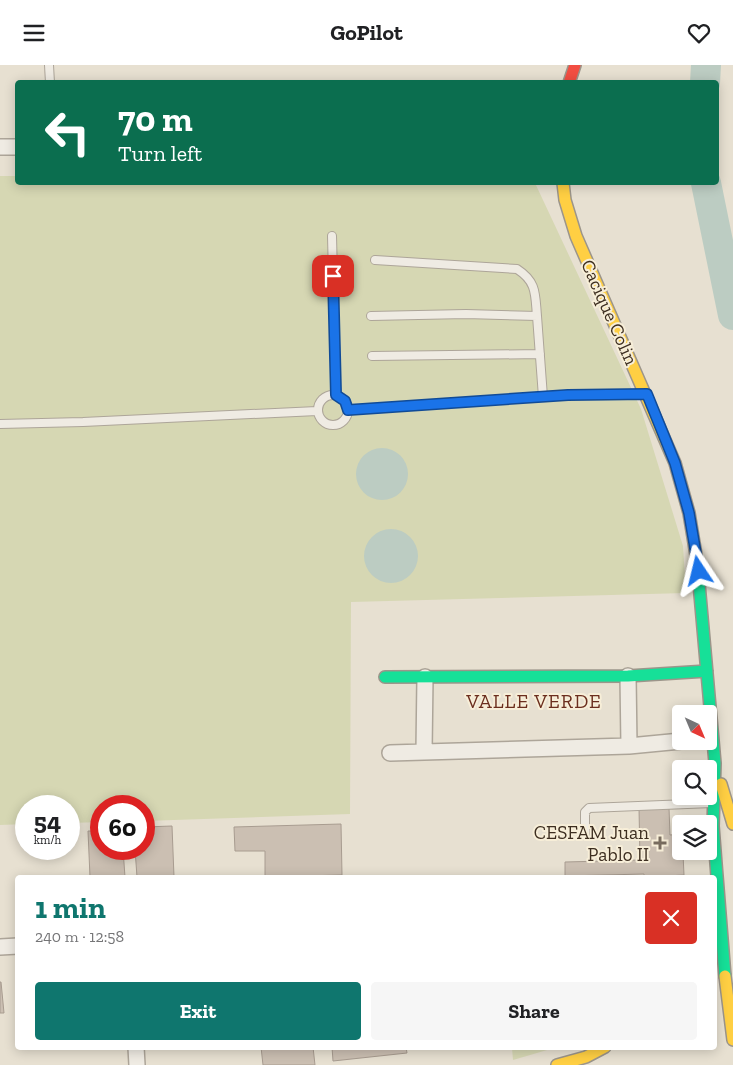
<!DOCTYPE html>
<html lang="en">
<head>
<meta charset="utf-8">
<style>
	body { margin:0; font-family:"Zilla Slab",serif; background:#f6f6f6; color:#202124; height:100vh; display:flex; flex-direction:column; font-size:19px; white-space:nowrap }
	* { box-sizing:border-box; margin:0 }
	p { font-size:16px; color:#757577 }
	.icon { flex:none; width:28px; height:28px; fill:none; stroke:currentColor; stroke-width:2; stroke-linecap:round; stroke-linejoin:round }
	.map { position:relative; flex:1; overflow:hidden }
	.panel { position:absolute; left:15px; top:810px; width:702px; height:175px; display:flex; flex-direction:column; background:#fff; border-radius:5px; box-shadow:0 2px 12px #0003 }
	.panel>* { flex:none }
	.top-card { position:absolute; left:15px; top:15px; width:704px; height:105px; border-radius:5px; box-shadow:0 2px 12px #0003; background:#0b6e4f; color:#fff; overflow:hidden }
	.needle { width:32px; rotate:136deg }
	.fabs { position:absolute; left:672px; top:640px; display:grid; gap:10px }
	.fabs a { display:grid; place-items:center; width:45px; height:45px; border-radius:5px; background:#fff; box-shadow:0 2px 12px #0003; font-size:25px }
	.speed { position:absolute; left:15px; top:730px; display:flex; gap:10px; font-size:25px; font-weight:700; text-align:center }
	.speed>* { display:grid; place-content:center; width:65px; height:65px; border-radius:50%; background:#fff; box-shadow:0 2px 12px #0003; line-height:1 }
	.speed small { font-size:12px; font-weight:400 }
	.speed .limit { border:8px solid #d22; background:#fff; color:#111 }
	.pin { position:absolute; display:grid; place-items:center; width:42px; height:42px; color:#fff; margin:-21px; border-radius:10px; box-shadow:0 2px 8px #0006 }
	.me { position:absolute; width:55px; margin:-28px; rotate:350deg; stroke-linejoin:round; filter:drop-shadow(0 0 4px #0008) }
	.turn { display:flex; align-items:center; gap:18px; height:105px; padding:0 20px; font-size:22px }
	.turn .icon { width:65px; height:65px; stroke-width:2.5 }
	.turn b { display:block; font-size:35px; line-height:42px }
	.round { display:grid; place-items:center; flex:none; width:52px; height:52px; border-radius:5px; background:#f6f6f6 }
	.headline { display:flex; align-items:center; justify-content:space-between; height:85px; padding:0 20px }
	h1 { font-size:30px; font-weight:700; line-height:38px; color:#0f766e }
	.cta { display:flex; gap:10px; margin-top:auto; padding:10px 20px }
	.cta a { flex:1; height:58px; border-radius:5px; background:#0f766e; color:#fff; font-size:20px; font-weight:700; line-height:58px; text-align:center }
	.cta a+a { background:#f6f6f6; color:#202124 }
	header { display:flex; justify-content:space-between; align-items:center; height:65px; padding:0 20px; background:#fff; font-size:22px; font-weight:700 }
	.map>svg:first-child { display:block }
	.green { fill:#d6d7b3 }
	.water { fill:#bcccc2 }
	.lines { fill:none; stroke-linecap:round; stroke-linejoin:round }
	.river { stroke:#bcccc2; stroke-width:30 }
	.building { fill:#cbbfb2; stroke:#a89c90 }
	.lane-casing { stroke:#ada599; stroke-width:10 }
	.street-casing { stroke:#ada599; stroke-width:18 }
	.fast-casing { stroke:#9c958a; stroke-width:14 }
	.slow-casing { stroke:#9c958a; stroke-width:14 }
	.jam-casing { stroke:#9c958a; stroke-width:14 }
	.lane { stroke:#efebe3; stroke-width:8 }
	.street { stroke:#efebe3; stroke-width:15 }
	.fast { stroke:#16e098; stroke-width:11 }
	.slow { stroke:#ffcf43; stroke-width:11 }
	.jam { stroke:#f24e42; stroke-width:11 }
	.route-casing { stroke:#114b97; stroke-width:12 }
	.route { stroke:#1a73e8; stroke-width:9 }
	.poi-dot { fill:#786c5e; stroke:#f7eed8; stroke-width:2 }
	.labels { text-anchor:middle; stroke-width:4; stroke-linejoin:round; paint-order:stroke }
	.street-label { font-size:19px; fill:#3d2e20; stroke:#f7eed8 }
	.poi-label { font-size:19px; fill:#3d2e20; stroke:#f7eed8; text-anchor:end }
	.neighbourhood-label { font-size:20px; letter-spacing:1px; fill:#6b2e1e; stroke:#f7eed8 }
</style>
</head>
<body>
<header><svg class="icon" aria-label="menu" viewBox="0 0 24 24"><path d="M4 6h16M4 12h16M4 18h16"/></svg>GoPilot<svg class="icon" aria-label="heart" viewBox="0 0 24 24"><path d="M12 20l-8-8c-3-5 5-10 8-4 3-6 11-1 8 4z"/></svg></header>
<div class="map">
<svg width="733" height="1000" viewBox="0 0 733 1000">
	<rect width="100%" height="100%" fill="#e7e0d1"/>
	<!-- green -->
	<path class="green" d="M 0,111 L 17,111 L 18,118 L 535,118 L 641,344 L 683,481 L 686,528 L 351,537 L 350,749 L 144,756 L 144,741 L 101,741 L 101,757 L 69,758 L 69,741 L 26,741 L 26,759 L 0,760 Z
		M 554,983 L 513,995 L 512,983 Z"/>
	<!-- water -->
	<path class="water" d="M356 409a26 26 0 1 1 52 0a26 26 0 1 1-52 0Z
		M364 491a27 27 0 1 1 54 0a27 27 0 1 1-54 0Z"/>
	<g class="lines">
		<!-- river -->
		<path class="river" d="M 705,18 L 706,0
			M 706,118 L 733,250"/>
	</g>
	<!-- building -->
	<path class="building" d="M 639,743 L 669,743 L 670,770 L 681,769 L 681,786 L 694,786 L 694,788 L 683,789 L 684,810 L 667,811 L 667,812 L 644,812 L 644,809 L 565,811 L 565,797 L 640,795 Z
		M 341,759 L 342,810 L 265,812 L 265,786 L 235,786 L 234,762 Z
		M 172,761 L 174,812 L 137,812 L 135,784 L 144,784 L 144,762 Z
		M 88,766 L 101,766 L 101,784 L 123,784 L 125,812 L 90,812 Z
		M 0,917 L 1,917 L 4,948 L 0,948 Z
		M 261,982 L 313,982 L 315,1000 L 263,1000 Z
		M 332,982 L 406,982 L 407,988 L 333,996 Z"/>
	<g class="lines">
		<defs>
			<path id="lane" d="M 49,0 L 50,18
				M 332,171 L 336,330
				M 375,195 L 517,204 C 537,217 535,229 537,251
				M 371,251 L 466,249 L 537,251 L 543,332
				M 372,291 L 540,289
				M318 345a15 15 0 1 1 30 0a15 15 0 1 1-30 0Z
				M 348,345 L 567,330 L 641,329
				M 0,359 L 83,357 L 317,346
				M 585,770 L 585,747 L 589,743 L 712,738"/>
			<path id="street" d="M 0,82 L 18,82
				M 628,611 L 629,681
				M 424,686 L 425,612
				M 390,688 L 629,681 L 681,676
				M 0,882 L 18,881
				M 136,982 L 137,1000"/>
			<path id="fast" d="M 697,496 L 715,698 L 713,761 L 725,911
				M 385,612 L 628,611 L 707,606"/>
			<path id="slow" d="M 563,118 L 565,135 L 576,171 L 675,398 L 689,448 L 697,496
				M 721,719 L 733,759
				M 725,911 L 733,975
				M 557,1000 L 586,992 L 605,982"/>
			<path id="jam" d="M 569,18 L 575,0"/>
		</defs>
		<!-- lane casing -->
		<use href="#lane" class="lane-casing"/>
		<!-- street casing -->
		<use href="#street" class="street-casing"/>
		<!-- fast casing -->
		<use href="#fast" class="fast-casing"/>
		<!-- slow casing -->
		<use href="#slow" class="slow-casing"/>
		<!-- jam casing -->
		<use href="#jam" class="jam-casing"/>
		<!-- lane -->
		<use href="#lane" class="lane"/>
		<!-- street -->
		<use href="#street" class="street"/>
		<!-- fast -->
		<use href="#fast" class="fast"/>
		<!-- slow -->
		<use href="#slow" class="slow"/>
		<!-- jam -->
		<use href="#jam" class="jam"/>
	</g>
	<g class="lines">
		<defs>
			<path id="route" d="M 333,211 L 336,330 L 345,336 L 348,345 L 568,330 L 647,329 L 675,398 L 689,448 L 699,506"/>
		</defs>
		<!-- route casing -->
		<use href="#route" class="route-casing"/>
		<!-- route -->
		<use href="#route" class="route"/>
	</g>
	<!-- markers -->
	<path class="poi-dot" d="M657.5 770.5h5v5h5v5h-5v5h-5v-5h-5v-5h5z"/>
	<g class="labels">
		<!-- street labels -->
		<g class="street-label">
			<text transform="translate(610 247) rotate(66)" y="7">Cacique Colin</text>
		</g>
		<!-- poi labels -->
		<g class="poi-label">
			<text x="649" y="774">CESFAM Juan<tspan x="649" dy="22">Pablo II</tspan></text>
		</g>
		<!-- neighbourhood labels -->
		<g class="neighbourhood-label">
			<text x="534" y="643">VALLE VERDE</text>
		</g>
	</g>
</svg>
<div class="fabs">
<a><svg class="needle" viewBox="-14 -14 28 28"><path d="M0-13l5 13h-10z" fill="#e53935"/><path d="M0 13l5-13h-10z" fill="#757577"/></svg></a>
<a><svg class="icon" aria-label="search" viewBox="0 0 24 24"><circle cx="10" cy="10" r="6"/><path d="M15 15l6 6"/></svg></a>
<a><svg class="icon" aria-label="layers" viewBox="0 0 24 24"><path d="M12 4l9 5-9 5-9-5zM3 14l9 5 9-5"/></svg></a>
</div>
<div class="speed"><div>54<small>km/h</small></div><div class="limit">60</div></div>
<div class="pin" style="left:333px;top:211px;background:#d93025"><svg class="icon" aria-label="arrive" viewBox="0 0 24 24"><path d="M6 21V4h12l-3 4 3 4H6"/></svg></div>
<svg class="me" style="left:699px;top:506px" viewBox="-20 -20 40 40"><path d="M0-17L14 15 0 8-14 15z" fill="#1a73e8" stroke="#fff" stroke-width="4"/></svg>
<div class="top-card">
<div class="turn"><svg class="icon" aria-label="left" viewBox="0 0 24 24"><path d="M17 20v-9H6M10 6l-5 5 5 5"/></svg><div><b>70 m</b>Turn left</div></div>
</div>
<section class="panel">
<div class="headline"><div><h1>1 min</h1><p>240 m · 12:58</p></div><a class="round" style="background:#d93025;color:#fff"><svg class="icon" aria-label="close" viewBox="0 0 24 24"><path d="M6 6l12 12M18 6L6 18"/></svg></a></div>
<div class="cta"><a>Exit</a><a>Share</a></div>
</section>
</div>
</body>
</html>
